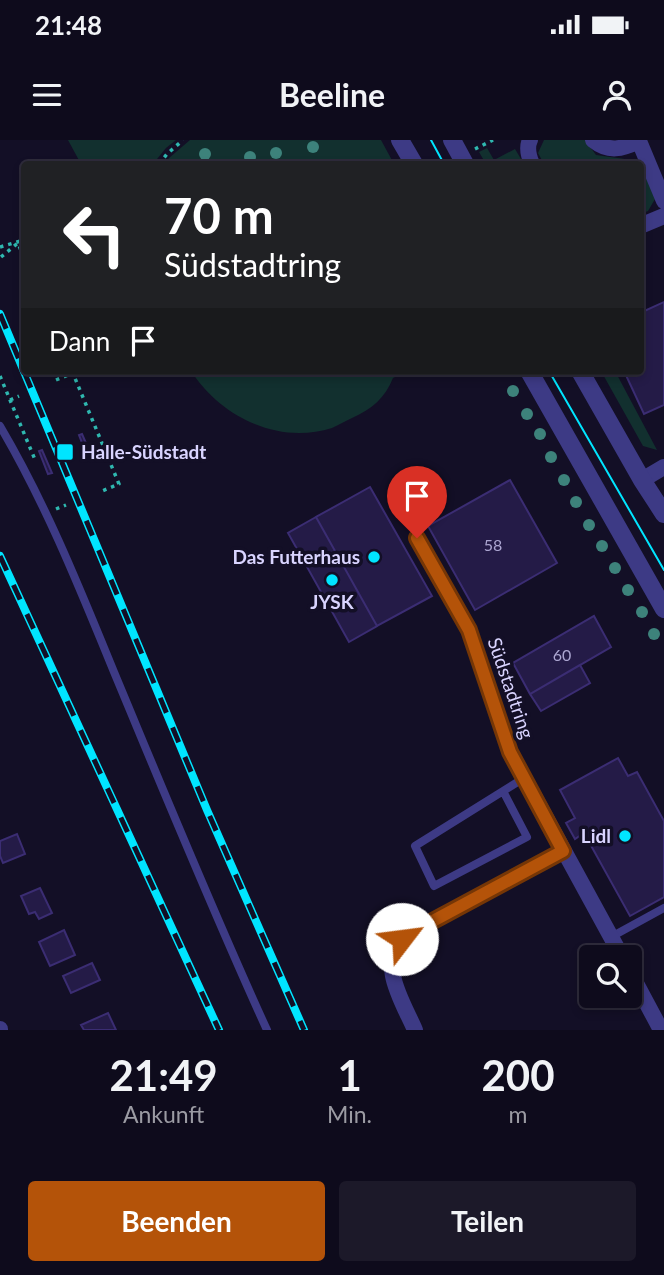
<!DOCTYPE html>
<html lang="de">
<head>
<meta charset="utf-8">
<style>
	body { margin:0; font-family:Lato,sans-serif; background:#1c1929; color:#f1f3f6; height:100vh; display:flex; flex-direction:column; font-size:26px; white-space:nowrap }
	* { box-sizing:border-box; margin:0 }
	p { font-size:23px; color:#9b9ba3 }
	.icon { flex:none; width:38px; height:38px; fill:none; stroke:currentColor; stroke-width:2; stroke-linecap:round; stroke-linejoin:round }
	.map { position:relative; height:890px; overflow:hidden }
	.drawer { display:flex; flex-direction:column; background:#0e0b1c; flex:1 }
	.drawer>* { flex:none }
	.banner { position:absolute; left:21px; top:21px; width:623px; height:214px; border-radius:7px; box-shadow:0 4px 10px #0003,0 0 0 2px #2e2b3b; background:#202124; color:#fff; overflow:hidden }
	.fabs { position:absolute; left:579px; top:805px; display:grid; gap:14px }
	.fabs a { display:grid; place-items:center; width:63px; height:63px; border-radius:7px; background:#0e0b1c; box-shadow:0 4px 10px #0003,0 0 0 2px #2e2b3b; font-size:35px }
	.pin { position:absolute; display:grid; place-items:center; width:60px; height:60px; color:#fff; margin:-72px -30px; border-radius:50% 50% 50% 0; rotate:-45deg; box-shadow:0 0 7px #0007 }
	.pin .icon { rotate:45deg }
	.me { position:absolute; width:77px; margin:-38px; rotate:60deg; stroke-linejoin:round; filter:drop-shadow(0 0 5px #0008) }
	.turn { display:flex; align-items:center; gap:24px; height:147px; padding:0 28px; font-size:32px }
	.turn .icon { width:91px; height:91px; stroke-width:2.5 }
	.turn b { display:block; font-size:49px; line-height:60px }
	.then { display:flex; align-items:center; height:66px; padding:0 28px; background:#0003; gap:14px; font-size:26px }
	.eta { display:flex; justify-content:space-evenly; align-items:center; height:119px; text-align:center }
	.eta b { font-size:42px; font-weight:700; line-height:49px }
	.primary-button { display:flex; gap:14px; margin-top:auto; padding:14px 28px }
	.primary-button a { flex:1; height:80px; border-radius:7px; background:#b45309; color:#fff; font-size:28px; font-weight:700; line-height:80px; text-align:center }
	.primary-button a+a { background:#1c1929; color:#f1f3f6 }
	.status { display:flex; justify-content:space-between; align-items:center; height:49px; padding:0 35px; background:#0e0b1c; direction:ltr }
	.status svg { height:19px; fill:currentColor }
	header { display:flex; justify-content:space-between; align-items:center; height:91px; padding:0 28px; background:#0e0b1c; font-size:32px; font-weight:700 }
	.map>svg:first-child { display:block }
	.green { fill:#12302f }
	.building { fill:#241b47; stroke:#3b2d73; stroke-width:2 }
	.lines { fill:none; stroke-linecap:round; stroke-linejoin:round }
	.path { stroke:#2fb8b0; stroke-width:3.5; stroke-dasharray:3.5 5; stroke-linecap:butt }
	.service { stroke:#3d3a85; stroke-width:8 }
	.minor { stroke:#3d3a85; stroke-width:16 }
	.tertiary { stroke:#3d3a85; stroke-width:18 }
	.tram { stroke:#00e5ff; stroke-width:2 }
	.rail-casing { stroke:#00e5ff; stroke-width:8 }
	.rail { stroke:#130f26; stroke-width:5; stroke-dasharray:16; stroke-linecap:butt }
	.tree { fill:#3d827b }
	.route-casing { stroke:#753606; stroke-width:18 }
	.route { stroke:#b45309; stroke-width:12 }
	.poi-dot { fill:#00e5ff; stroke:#130f26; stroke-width:2.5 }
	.labels { text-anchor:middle; stroke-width:7; stroke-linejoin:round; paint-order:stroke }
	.number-label { font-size:16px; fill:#aca6d1 }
	.poi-label { font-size:19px; font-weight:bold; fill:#d9d4ff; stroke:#130f26; text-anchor:end }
	.street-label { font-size:19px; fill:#d9d4ff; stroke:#130f26 }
</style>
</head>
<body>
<div class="status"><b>21:48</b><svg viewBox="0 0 49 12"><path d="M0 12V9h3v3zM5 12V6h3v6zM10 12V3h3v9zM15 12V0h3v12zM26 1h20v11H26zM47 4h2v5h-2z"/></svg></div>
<header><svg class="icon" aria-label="menu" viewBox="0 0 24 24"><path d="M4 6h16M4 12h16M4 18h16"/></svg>Beeline<svg class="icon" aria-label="person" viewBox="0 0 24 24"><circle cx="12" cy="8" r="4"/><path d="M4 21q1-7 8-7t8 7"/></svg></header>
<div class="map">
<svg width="664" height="890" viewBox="0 0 664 890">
	<rect width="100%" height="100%" fill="#130f26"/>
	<!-- green -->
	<path class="green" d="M 68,0 L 176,0 L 166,8 L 153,24 L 81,24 Z
		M 190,0 L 381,0 L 394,24 L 165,24 L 169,18 Z
		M 544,0 L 585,0 L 596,15 L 632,20 L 643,25 L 655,59 L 648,71 L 641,74 L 640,24 L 544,24 L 538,13 Z
		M 487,8 L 494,20 L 515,9 L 524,24 L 486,24 L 479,12 Z
		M 191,231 L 407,231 L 393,238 C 385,258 372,269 352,278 C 345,281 339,285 332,288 C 278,305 221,277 191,231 Z
		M 601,231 L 615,231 L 657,310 L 643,306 Z"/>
	<!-- building -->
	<path class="building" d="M 664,162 L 664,265 L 644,274 L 624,231 L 640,231 L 640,173 Z
		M 82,294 L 92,317 L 88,318 L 79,295 Z
		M 42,310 L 52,333 L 48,334 L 39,311 Z
		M 510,340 L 557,423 L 475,470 L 428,386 Z
		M 370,347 L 432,456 L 377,486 L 316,377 Z
		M 316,377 L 377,486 L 349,502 L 288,393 Z
		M 594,476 L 611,507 L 530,554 L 513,523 Z
		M 580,525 L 590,543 L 541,571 L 530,554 Z
		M 618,618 L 628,636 L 637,632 L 664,681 L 664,757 L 630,776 L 584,693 L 575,699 L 566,683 L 575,678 L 560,650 Z
		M 17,694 L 25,714 L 3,723 L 0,716 L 0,701 Z
		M 40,748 L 52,773 L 39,779 L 35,772 L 29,774 L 21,756 Z
		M 64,790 L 75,815 L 50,826 L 39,802 Z
		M 92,823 L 100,840 L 71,853 L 63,836 Z
		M 108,873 L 116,890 L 84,890 L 81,885 Z"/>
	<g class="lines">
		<!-- path -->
		<path class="path" d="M 475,9 L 493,0
			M 159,24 L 167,14 L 183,0
			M 0,107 L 24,100
			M 1,117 L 18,103 L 24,118
			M 72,231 L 119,344 L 102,351
			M 0,236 L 36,322
			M 56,240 L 73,233
			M 10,260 L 19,256
			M 56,369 L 66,365"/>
		<!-- service -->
		<path class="service" d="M 0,286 C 46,364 80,449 114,532 C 164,652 213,772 267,890
			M 503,651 L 527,697 L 434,746 L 415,706 L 524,638
			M 611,797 L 664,768"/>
		<!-- minor -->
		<path class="minor" d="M 530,0 C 526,8 529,17 532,24
			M 593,0 C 609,13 622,9 639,1 L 664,61
			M 640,86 L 664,76
			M 642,340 L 664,327
			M 417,398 L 469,490 L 510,612 L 622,817
			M 630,832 L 661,890
			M 0,889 L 0,890
			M 415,890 C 404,864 376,823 404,798 C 408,794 414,792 418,789 L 563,711"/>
		<!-- tertiary -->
		<path class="tertiary" d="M 400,0 L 414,24
			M 452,0 L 465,24
			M 529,231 L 664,469
			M 580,231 L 642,340 L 664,374"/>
		<!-- tram -->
		<path class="tram" d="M 431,0 L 444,24
			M 549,231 L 664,430"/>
		<defs>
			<path id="rail" d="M 0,174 L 207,670 L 304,890
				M 0,416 L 219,890"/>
		</defs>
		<!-- rail casing -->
		<use href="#rail" class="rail-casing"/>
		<!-- rail -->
		<use href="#rail" class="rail"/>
	</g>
	<!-- trees -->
	<g class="tree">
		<circle cx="313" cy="7" r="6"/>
		<circle cx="276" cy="13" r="6"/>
		<circle cx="205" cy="14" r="6"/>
		<circle cx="250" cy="17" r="6"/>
		<circle cx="513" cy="251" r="6"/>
		<circle cx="527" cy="274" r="6"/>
		<circle cx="540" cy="294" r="6"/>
		<circle cx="551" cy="317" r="6"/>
		<circle cx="564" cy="340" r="6"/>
		<circle cx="576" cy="362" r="6"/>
		<circle cx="589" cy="385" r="6"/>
		<circle cx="602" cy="406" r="6"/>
		<circle cx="615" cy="428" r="6"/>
		<circle cx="628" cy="450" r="6"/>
		<circle cx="642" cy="472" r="6"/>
		<circle cx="654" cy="494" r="6"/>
	</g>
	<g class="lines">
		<defs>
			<path id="route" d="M 402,799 L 418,789 L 563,711 L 510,612 L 469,490 L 417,398"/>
		</defs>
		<!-- route casing -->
		<use href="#route" class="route-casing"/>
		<!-- route -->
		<use href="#route" class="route"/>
	</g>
	<!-- markers -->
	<g class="poi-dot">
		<rect x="56" y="303" width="18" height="18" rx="3.5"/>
		<circle cx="374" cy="417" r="7"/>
		<circle cx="332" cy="440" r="7"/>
		<circle cx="625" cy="696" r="7"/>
	</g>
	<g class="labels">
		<!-- number labels -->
		<g class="number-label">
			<text x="493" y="411">58</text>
			<text x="562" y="521">60</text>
		</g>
		<!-- poi labels -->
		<g class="poi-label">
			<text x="81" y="319" text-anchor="start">Halle-Südstadt</text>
			<text x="360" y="424">Das Futterhaus</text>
			<text x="332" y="469" text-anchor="middle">JYSK</text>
			<text x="611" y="703">Lidl</text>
		</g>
		<!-- street labels -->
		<g class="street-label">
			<text transform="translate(511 548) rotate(71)" y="7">Südstadtring</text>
		</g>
	</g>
</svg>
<div class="fabs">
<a><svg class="icon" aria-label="search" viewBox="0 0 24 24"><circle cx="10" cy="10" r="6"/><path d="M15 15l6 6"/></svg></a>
</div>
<div class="pin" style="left:417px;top:398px;background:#d93025"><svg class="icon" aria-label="arrive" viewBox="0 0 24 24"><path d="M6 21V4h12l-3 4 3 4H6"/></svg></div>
<svg class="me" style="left:402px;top:799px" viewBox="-20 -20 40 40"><circle r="19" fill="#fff"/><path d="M0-13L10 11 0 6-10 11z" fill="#b45309"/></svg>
<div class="banner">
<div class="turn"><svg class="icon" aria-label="left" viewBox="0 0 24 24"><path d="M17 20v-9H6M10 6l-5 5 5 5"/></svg><div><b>70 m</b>Südstadtring</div></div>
<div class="then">Dann<svg class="icon" aria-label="arrive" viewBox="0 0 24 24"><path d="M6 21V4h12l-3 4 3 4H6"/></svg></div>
</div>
</div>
<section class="drawer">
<div class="eta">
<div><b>21:49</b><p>Ankunft</p></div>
<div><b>1</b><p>Min.</p></div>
<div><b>200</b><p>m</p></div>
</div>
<div class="primary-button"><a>Beenden</a><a>Teilen</a></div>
</section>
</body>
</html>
